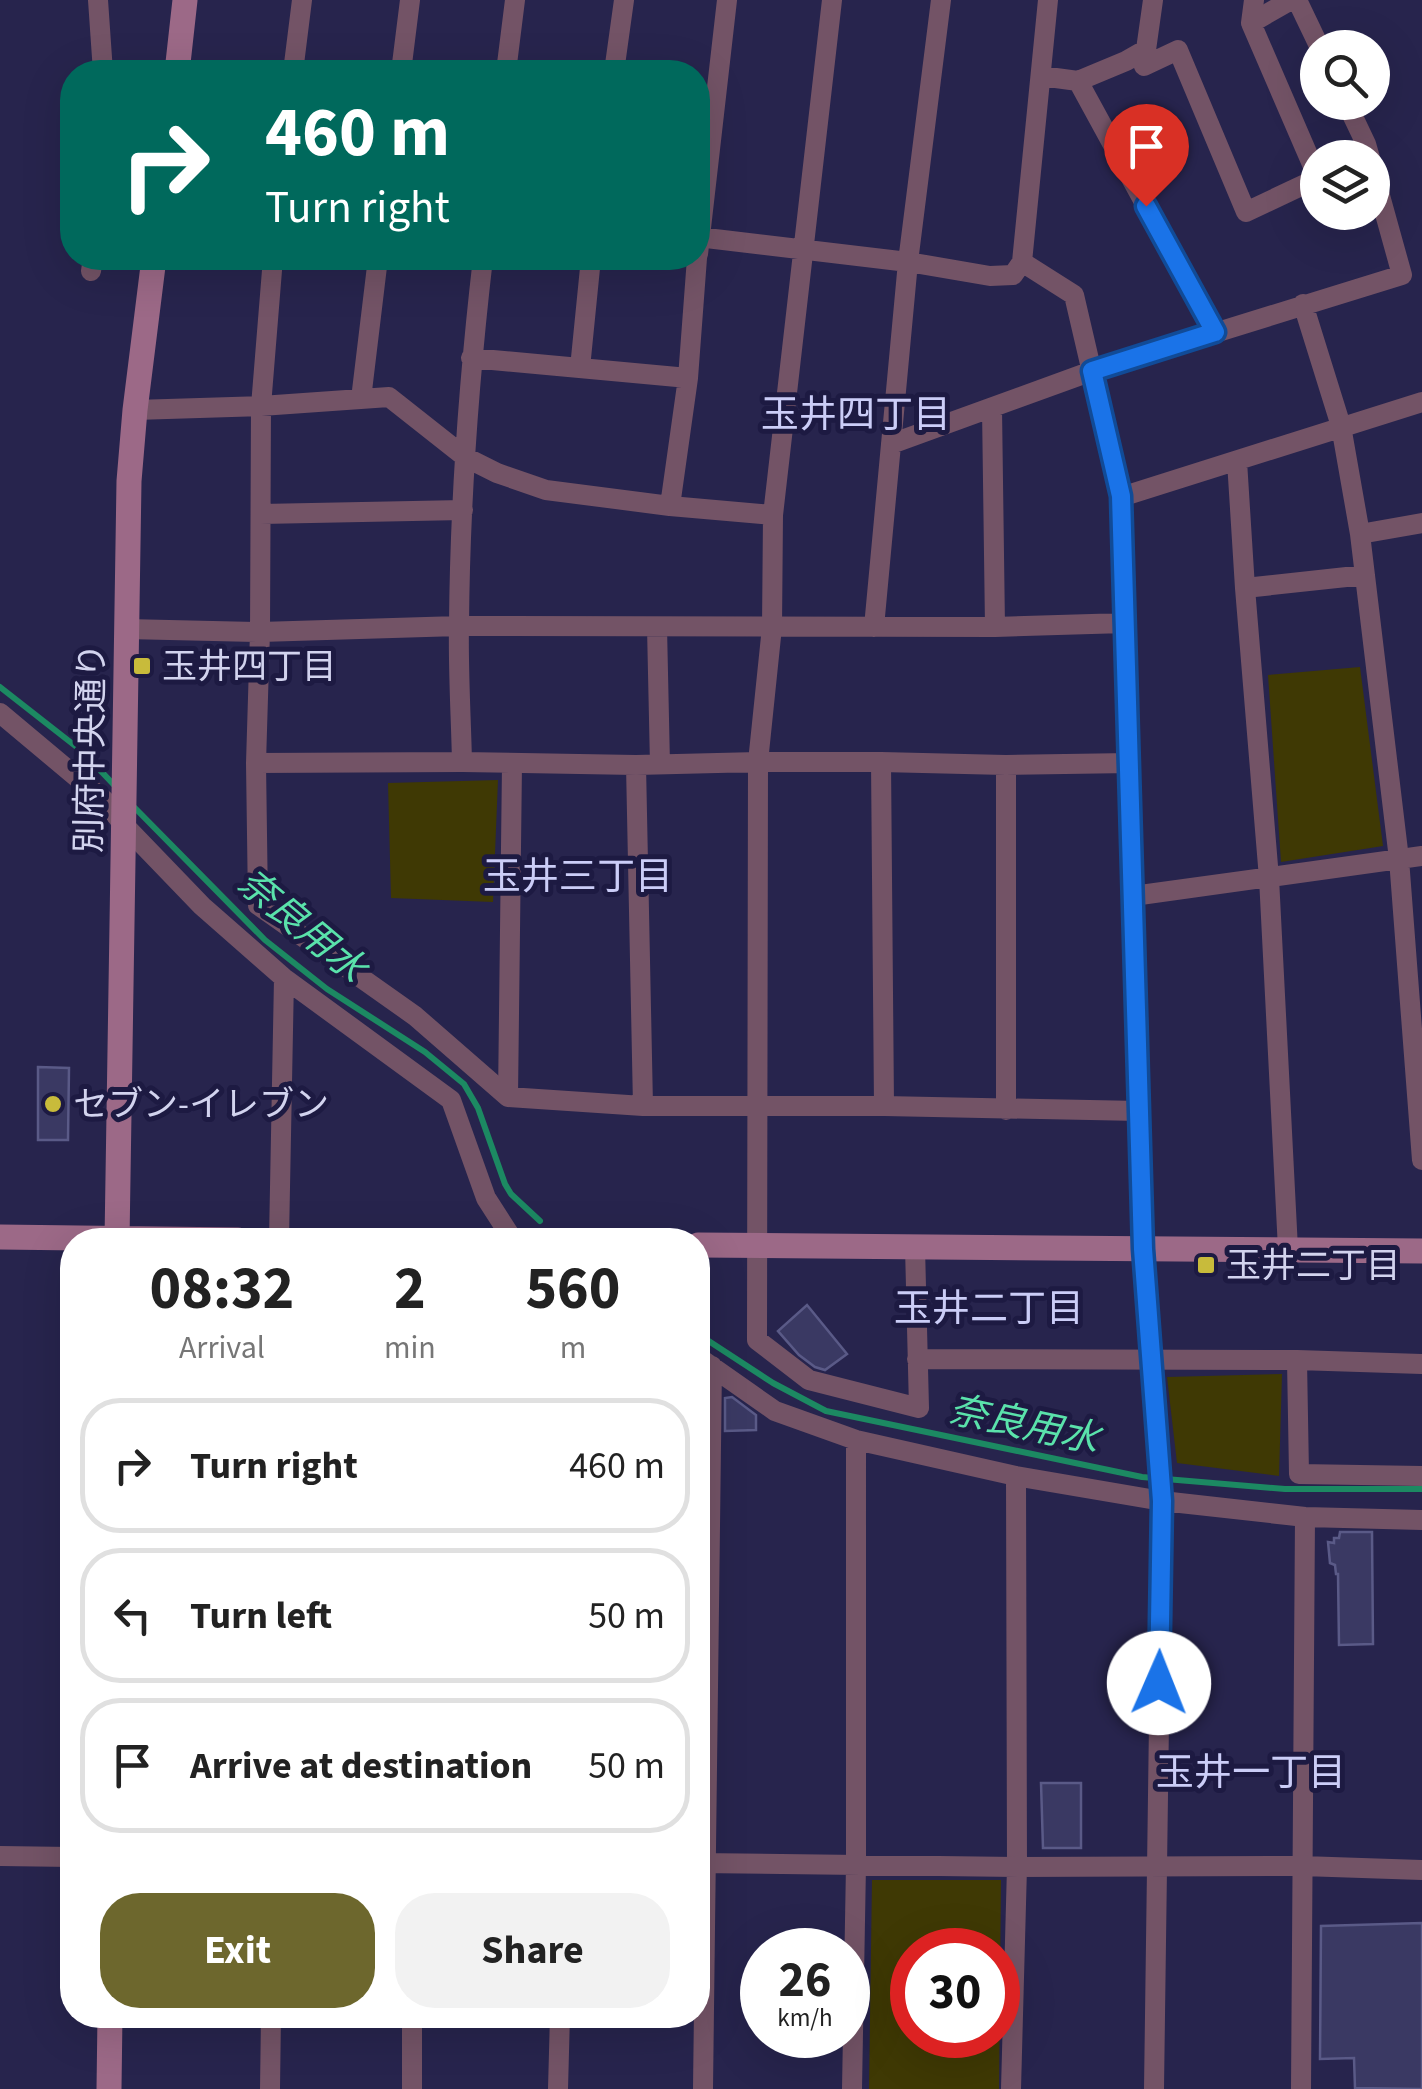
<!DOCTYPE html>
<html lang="en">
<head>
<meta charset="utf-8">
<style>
	body { margin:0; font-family:"Source Sans 3","Noto Sans JP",sans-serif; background:#f2f2f2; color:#222; height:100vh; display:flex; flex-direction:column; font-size:38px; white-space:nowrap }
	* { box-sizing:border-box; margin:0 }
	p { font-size:32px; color:#767676 }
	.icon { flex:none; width:55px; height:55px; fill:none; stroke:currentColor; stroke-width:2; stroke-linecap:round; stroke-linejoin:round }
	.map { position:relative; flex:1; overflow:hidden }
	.side { position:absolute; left:60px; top:1228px; width:650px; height:800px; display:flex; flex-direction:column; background:#fff; border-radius:40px; box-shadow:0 10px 40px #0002 }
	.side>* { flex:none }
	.hud { position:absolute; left:60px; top:60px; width:650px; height:210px; border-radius:40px; box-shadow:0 10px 40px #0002; background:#00695c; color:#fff; overflow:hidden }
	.buttons { position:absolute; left:1300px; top:30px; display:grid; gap:20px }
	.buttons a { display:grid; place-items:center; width:90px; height:90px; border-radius:50%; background:#fff; box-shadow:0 10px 40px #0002; font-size:50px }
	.speed { position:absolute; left:740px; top:1928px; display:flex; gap:20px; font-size:50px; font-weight:700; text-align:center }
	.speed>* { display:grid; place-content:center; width:130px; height:130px; border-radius:50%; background:#fff; box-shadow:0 10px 40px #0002; line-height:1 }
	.speed small { font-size:25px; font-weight:400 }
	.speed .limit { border:15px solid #d22; background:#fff; color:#111 }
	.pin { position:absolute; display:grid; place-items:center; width:85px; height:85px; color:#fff; margin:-102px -42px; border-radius:50% 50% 50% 0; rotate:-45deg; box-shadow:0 0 10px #0007 }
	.pin .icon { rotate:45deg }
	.me { position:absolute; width:110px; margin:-55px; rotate:1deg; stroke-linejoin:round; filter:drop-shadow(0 0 8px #0008) }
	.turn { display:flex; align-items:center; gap:35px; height:210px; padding:0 40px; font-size:45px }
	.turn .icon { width:130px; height:130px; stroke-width:2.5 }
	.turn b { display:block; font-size:70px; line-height:85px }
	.eta { display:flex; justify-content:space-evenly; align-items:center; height:170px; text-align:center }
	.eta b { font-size:60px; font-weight:700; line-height:70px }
	.button { display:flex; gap:20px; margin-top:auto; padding:20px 40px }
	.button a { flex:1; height:115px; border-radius:40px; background:#6d672d; color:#fff; font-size:40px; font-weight:700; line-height:115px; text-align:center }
	.button a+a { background:#f2f2f2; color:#222 }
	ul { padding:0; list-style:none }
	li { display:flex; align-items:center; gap:30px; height:135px; margin:0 20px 15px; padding:0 20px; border:5px solid #e0e0e0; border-radius:40px }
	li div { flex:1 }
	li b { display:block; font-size:38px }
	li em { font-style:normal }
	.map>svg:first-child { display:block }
	.green { fill:#3f3904; fill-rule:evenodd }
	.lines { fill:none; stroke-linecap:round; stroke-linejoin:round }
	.stream { stroke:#1c8962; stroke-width:6 }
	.building { fill:#3a3963; stroke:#5a5a87; stroke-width:2.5 }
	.street { stroke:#735366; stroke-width:20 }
	.secondary { stroke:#9c6987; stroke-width:25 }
	.route-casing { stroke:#114b97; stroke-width:25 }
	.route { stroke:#1a73e8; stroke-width:18 }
	.poi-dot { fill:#c8bb3b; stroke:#1d1a42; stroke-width:4 }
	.labels { text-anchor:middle; stroke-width:10; stroke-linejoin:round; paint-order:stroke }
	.poi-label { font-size:35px; fill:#d2d3ee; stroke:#1d1a42; text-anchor:start }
	.street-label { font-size:35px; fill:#d2d3ee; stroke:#1d1a42 }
	.neighbourhood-label { font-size:38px; fill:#cbcdf7; stroke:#1d1a42 }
	.water-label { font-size:38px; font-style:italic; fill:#5ae2ab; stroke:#1d1a42 }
</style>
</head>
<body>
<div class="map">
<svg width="1422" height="2089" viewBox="0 0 1422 2089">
	<rect width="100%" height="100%" fill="#27244d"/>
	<!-- green -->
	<path class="green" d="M 1360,667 L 1383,846 L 1281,862 L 1268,675 Z
		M 498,780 L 493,902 L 391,898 L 388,783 Z
		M 1282,1374 L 1279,1476 L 1177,1463 L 1167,1377 Z
		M 872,1880 L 1001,1880 L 999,2089 L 869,2089 ZM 912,1950 L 998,1950 L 998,2035 L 912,2035 Z"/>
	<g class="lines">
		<!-- stream -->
		<path class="stream" d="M 0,687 L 83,752 L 115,786
			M 133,806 L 265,940 L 327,989 L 425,1052 L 464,1084 L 478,1108 L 505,1184 L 511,1194 L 540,1221
			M 698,1334 L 773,1383 L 826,1411 L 1142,1477 L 1285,1489 L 1422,1489"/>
	</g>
	<!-- building -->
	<path class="building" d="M 38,1067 L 69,1068 L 68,1140 L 38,1140 Z
		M 807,1305 L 847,1354 L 825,1370 L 815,1367 L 799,1355 L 778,1331 Z
		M 732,1397 L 756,1415 L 756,1430 L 725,1431 L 725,1398 Z
		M 1340,1532 L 1372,1532 L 1373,1644 L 1339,1645 L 1338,1574 L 1336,1574 L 1335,1565 L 1330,1563 L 1328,1542 L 1334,1543 L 1334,1538 L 1339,1538 Z
		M 1041,1783 L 1081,1783 L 1081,1848 L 1043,1848 Z
		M 1422,1923 L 1422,2089 L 1355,2088 L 1354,2058 L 1320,2059 L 1321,1926 Z"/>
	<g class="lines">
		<!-- street -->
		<path class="street" d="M 98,0 L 103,72
			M 832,0 L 773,515 L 772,627 L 758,762 L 757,1340 L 809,1380 L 919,1408 L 915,1247
			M 1254,0 L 1251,23 L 1291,0
			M 1297,0 L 1320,48
			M 1251,23 L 1318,178
			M 1144,64 L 1153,0
			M 293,72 L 302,0
			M 401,72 L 410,0
			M 506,72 L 515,0
			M 614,72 L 624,0
			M 1041,76 L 1078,81 L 1215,332
			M 1078,81 L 1126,61 L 1140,53 L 1144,66 L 1178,50 L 1246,212 L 1318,178
			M 1346,102 L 1366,144 L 1370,158
			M 698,237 L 908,262 L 990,276 L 1013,275 L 1022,262 L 1048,0
			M 698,254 L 727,0
			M 273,258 L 261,406 L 260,632 L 256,763 L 258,905 L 415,1016 L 508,1097 L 643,1106 L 884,1106 L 1139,1111
			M 1022,262 L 1074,295 L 1121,497 L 1143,1249 L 1162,1501 L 1154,2089
			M 91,271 L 93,258
			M 1303,304 L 1341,426 L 1360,534 L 1399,859 L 1422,1160
			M 471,358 L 688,378
			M 580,368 L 591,258
			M 361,399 L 378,258
			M 992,408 L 995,627
			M 135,410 L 261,406 L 389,397 L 465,457 L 497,473 L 546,490 L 670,506 L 773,515
			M 891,444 L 1092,371 L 1402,275 L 1372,167
			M 1237,461 L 1245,588 L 1269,878 L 1288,1249
			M 1121,497 L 1422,402
			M 670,506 L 688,378 L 697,258
			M 261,514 L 463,510
			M 1360,534 L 1422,523
			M 1245,588 L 1365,575
			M 657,627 L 660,765
			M 874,627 L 908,262 L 941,0
			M 126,629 L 260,632 L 459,626 L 995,627 L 1125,623
			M 0,713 L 104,800 L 123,824 L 202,906 L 284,978 L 451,1100 L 486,1198 L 513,1240
			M 462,762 C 461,716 458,670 459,624 C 460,501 469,379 483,258
			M 881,762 L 884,1106
			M 256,763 L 462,762 L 636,765 L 758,762 L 881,762 L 1006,765 L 1130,763
			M 636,765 L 643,1106
			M 1133,896 L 1422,856
			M 508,1097 L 512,764
			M 1006,1110 L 1006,765
			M 279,1240 L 284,978
			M 698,1357 L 775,1411 L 856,1440 L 1016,1476 L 1162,1501 L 1305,1517 L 1422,1520
			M 917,1359 L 1297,1360 L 1422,1364
			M 1297,1360 L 1299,1474 L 1422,1476
			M 0,1856 L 72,1857
			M 698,1863 L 1017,1867 L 1302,1866 L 1422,1870
			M 270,2089 L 271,2015
			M 412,2089 L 412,2015
			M 558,2089 L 560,2015
			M 703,2089 L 712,1366
			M 852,2089 L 856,1865 L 856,1440
			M 1011,2089 L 1017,1867 L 1016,1476
			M 1301,2089 L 1305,1517"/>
		<!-- secondary -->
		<path class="secondary" d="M 177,72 L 185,0
			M 0,1237 L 238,1240
			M 117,1240 L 129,481 L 135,410 L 154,258
			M 698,1245 L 1422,1251
			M 109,2089 L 110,2015"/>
	</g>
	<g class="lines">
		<defs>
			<path id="route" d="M 1146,206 L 1215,332 L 1092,371 L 1121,496 L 1143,1249 L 1162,1501 L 1159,1683"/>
		</defs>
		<!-- route casing -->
		<use href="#route" class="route-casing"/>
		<!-- route -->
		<use href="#route" class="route"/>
	</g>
	<!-- markers -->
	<g class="poi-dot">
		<rect x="132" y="656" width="20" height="20" rx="5"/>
		<circle cx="53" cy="1104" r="10"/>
		<rect x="1196" y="1255" width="20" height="20" rx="5"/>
	</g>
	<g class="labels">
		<!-- poi labels -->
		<g class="poi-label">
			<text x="162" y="678">玉井四丁目</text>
			<text x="73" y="1116">セブン-イレブン</text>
			<text x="1226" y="1277">玉井二丁目</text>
		</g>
		<!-- street labels -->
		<g class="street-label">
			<text transform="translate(90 748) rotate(-89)" y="12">別府中央通り</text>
		</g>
		<!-- neighbourhood labels -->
		<g class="neighbourhood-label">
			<text x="856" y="427">玉井四丁目</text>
			<text x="578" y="889">玉井三丁目</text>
			<text x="989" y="1321">玉井二丁目</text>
			<text x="1251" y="1785">玉井一丁目</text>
		</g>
		<!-- water labels -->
		<g class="water-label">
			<text transform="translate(302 925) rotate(40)" y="13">奈良用水</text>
			<text transform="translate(1024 1424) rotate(12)" y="13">奈良用水</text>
		</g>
	</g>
</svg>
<div class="buttons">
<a><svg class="icon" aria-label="search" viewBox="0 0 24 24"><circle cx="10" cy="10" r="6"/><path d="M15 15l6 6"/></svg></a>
<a><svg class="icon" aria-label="layers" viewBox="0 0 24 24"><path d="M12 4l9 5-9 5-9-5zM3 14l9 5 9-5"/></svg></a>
</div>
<div class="speed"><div>26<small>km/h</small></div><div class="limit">30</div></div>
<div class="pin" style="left:1146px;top:206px;background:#d93025"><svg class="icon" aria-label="arrive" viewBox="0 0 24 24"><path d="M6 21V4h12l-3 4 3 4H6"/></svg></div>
<svg class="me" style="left:1159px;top:1683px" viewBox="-20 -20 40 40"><circle r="19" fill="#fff"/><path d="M0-13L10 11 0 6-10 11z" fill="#1a73e8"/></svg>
<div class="hud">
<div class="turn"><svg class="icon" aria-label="right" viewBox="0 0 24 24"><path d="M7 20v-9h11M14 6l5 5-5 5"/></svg><div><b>460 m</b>Turn right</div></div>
</div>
<section class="side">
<div class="eta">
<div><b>08:32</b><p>Arrival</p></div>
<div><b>2</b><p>min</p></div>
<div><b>560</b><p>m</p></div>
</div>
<ul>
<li><svg class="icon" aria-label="right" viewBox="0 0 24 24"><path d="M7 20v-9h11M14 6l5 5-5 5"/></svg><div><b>Turn right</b></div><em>460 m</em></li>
<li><svg class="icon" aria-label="left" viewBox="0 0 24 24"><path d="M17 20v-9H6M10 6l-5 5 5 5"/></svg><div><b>Turn left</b></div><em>50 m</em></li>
<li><svg class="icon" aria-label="arrive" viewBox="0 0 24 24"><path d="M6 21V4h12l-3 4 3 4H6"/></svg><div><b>Arrive at destination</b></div><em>50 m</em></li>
</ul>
<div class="button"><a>Exit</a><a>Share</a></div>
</section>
</div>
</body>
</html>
